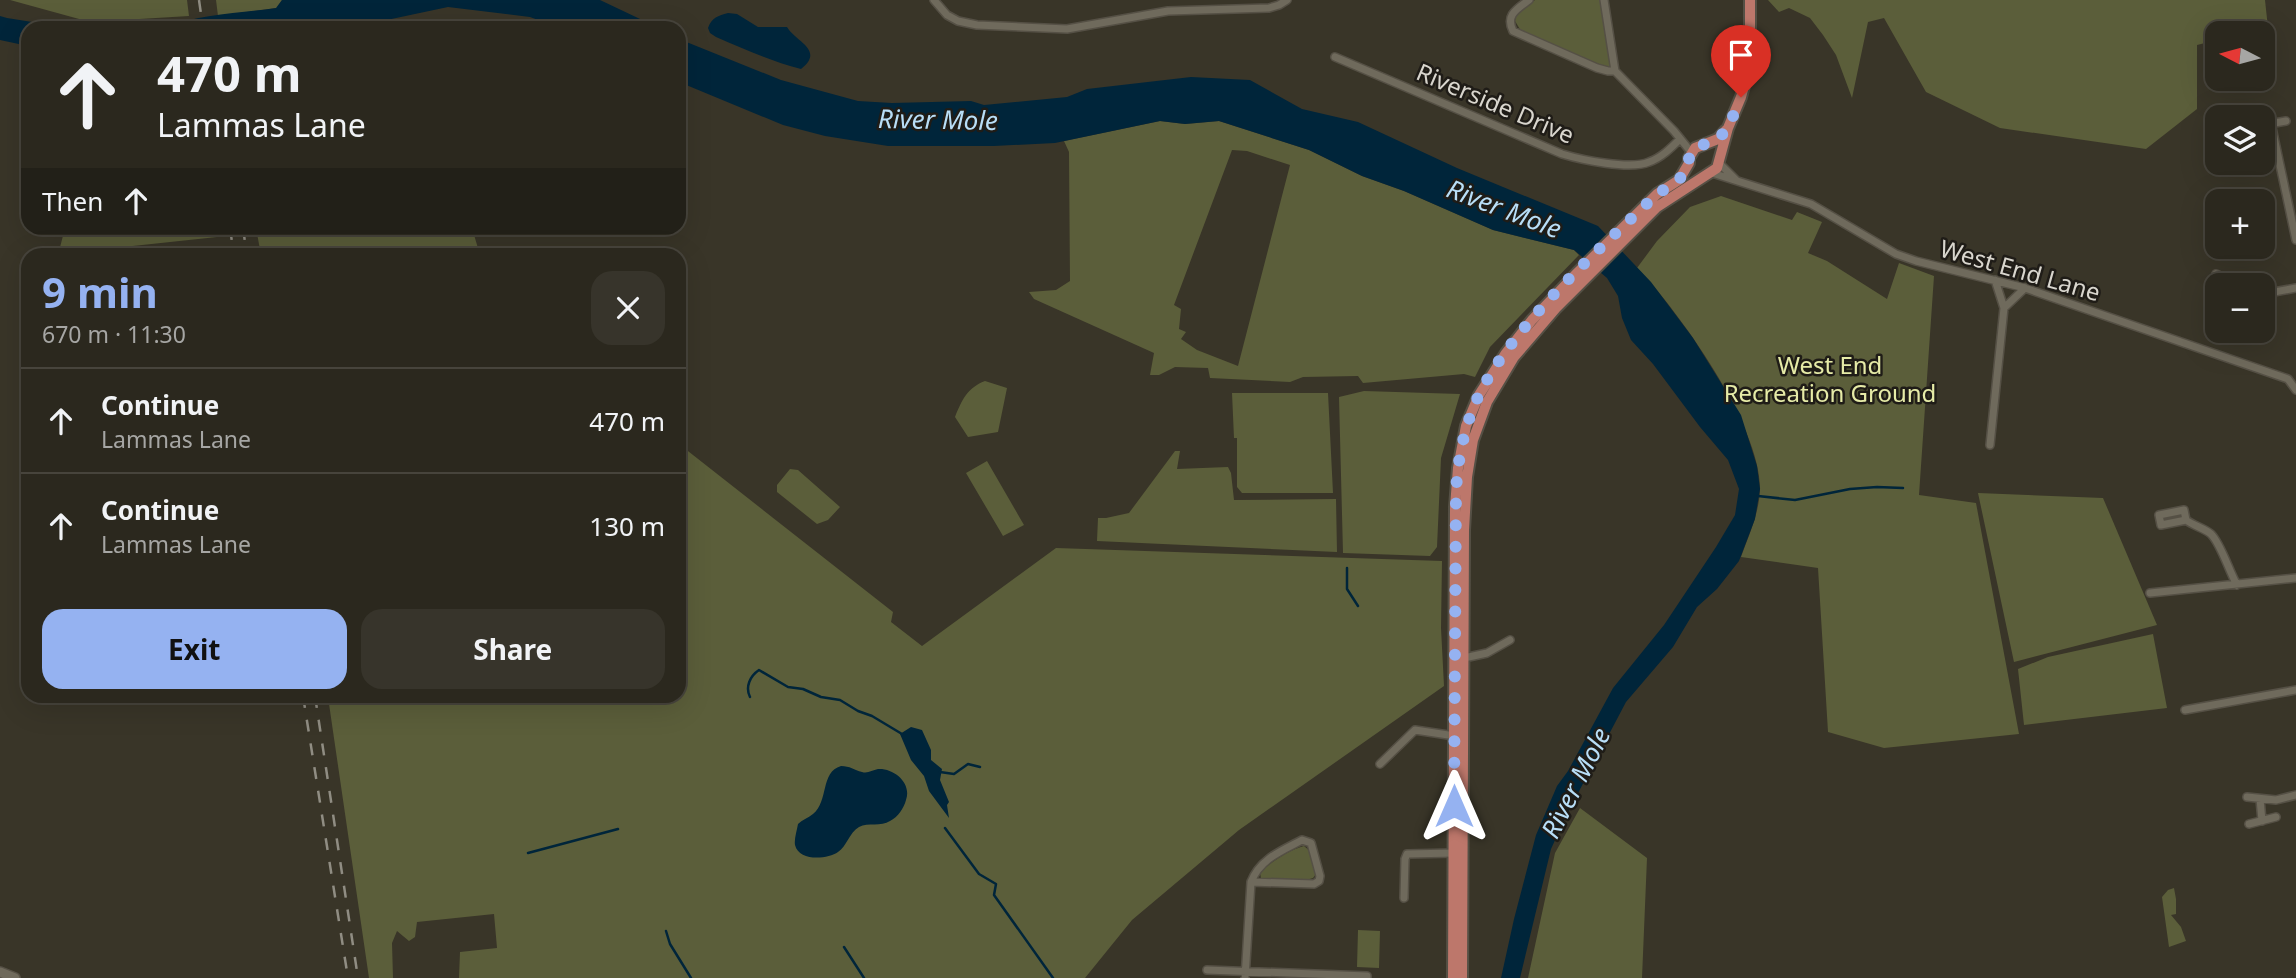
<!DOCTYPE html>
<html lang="en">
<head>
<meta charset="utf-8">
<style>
	body { margin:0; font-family:"Noto Sans",sans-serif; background:#37342b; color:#f1f3f6; height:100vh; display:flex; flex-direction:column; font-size:26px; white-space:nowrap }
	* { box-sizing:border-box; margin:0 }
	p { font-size:23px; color:#a6a6a4 }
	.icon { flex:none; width:38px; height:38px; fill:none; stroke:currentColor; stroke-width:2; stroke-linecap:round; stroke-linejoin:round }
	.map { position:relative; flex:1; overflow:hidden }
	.details { position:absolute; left:21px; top:248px; width:665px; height:455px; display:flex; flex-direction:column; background:#2b281e; border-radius:21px; box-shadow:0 7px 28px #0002,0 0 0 2px #47443c }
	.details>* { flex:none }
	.hud { position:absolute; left:21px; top:21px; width:665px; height:214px; border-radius:21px; box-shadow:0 7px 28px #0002,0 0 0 2px #47443c; background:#2b281e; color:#f1f3f6; overflow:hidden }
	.needle { width:46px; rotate:276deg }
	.tools { position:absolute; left:2205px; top:21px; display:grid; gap:14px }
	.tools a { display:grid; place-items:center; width:70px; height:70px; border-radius:14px; background:#2b281e; box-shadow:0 7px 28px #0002,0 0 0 2px #47443c; font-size:35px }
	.pin { position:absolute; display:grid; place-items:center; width:60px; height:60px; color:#fff; margin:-72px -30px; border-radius:50% 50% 50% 0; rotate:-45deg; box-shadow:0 0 7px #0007 }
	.pin .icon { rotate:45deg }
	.me { position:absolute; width:77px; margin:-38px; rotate:0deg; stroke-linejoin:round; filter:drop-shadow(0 0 5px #0008) }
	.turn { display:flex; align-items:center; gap:24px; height:147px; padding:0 21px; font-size:32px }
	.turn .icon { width:91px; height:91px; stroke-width:2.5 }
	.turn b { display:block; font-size:49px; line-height:60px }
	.then { display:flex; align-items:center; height:66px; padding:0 21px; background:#0003; gap:14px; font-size:26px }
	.round { display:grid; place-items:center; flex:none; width:74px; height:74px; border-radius:21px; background:#37342b }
	.head { display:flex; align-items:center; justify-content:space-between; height:119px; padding:0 21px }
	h1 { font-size:42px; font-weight:700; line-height:52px; color:#95b2f1 }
	.cta { display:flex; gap:14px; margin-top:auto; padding:14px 21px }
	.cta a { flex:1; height:80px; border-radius:21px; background:#95b2f1; color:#111; font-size:28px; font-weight:700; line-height:80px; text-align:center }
	.cta a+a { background:#37342b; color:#f1f3f6 }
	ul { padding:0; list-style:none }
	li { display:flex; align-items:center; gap:21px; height:105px; padding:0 21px; border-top:2px solid #47443c }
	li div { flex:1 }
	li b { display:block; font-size:26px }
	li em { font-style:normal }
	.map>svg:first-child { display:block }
	.green { fill:#5b5e3a; fill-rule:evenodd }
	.water { fill:#00253a }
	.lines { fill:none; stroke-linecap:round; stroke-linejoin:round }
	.stream { stroke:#00253a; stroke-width:2.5 }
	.minor-casing { stroke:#555045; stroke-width:10 }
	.tertiary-casing { stroke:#555045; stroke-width:12 }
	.primary-casing { stroke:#555045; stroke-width:14 }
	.minor { stroke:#6f6a5c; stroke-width:7 }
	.tertiary { stroke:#6f6a5c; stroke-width:9 }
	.primary { stroke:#bd776b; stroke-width:10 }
	.rail { stroke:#908d83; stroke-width:2.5; stroke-dasharray:12 12; stroke-linecap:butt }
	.route { stroke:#95b2f1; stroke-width:12; stroke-dasharray:0 21.6 }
	.labels { text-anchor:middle; stroke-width:5; stroke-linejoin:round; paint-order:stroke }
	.street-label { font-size:24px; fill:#d9d6ce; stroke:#1f1c17 }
	.park-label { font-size:24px; fill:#e6eba7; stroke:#1f1c17 }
	.water-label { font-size:26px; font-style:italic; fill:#b8def7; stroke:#1f1c17 }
</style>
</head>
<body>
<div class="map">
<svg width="2296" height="978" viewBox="0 0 2296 978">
	<rect width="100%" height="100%" fill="#393528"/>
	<!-- green -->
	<path class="green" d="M 10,0 L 187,0 L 189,16 L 90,22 Z
		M 216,0 L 282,0 L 277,8 L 218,16 Z
		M 1535,0 L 1601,0 L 1611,67 L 1606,67 L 1521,31 L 1515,21 L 1517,13 Z
		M 1768,0 L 2265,0 L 2268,28 L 2245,33 L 2217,33 L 2217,40 L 2197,45 L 2197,109 L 2146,149 L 2000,128 L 1926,92 L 1884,18 L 1868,22 L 1852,98 L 1836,55 L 1823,35 L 1810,18 L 1789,8 L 1779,12 Z
		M 1160,121 L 1185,124 L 1219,121 L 1309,150 L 1362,176 L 1404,191 L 1493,230 L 1574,250 L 1579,255 L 1490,347 L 1475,377 L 1464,374 L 1363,383 L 1358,376 L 1303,377 L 1290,382 L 1210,378 L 1208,368 L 1175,367 L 1159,375 L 1150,375 L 1154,353 L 1034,299 L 1029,292 L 1056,290 L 1070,281 L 1069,152 L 1064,141 ZM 1232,150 L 1247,151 L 1290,165 L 1238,366 L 1197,350 L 1181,339 L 1186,332 L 1179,329 L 1181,309 L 1174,305 Z
		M 1721,196 L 1792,220 L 1797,212 L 1822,222 L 1808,253 L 1827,261 L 1887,299 L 1899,263 L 1934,276 L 1919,495 L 1976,503 L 2019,734 L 1884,748 L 1828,732 L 1818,568 L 1741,557 C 1749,535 1759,513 1760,490 C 1762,428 1680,312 1637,268 L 1657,241 L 1690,207 Z
		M 65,228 L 216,228 L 217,237 L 114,248 L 114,255 L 58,255 Z
		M 256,228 L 472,228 L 480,255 L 261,255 Z
		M 985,381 L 1007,388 L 998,432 L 968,437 L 955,417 C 962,400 967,388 985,381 Z
		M 1364,391 L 1460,394 L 1441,458 L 1437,547 L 1430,556 L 1343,553 L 1339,397 Z
		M 1232,393 L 1328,393 L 1333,493 L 1242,493 L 1237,487 L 1237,438 L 1234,438 Z
		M 679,444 L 893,612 L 891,622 L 922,646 L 1056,548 L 1442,561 L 1441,628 L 1444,686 L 1239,830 L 1132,920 L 1085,978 L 459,978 L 460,952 L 497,948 L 494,914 L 417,922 L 415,937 L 409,941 L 397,931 L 392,943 L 393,978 L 369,978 L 328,697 L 679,696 Z
		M 1175,451 L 1180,451 L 1177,469 L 1228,467 L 1231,473 L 1234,500 L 1336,499 L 1337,552 L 1097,541 L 1098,518 L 1106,518 L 1129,513 Z
		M 987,461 L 1024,525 L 1003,536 L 966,473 Z
		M 790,469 L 798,470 L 840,507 L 828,520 L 817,524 L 777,492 L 777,485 Z
		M 1978,493 L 2103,498 L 2157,625 L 2014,662 Z
		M 2153,634 L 2167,708 L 2024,725 L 2018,669 L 2048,657 Z
		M 1580,808 L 1647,858 L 1642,978 L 1528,978 L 1555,853 Z
		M 1304,846 L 1311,852 L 1316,874 L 1313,878 L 1300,882 L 1261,879 L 1260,872 C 1273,861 1287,851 1304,846 Z
		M 2174,888 L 2176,899 L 2176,914 L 2171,915 L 2181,927 L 2186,941 L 2169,947 L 2162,897 L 2168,890 Z
		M 1358,930 L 1380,931 L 1379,968 L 1357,967 Z"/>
	<!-- water -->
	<path class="water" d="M 282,0 L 600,0 L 659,28 L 560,28 L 530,17 L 448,7 L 349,28 L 165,28 C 197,14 242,13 276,8 Z
		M 728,13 L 737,14 L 758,27 L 787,27 C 796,42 825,50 801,69 C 771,61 744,49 716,37 L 710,33 L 708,28 C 712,17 718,16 728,13 Z
		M 0,16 L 7,18 L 70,28 L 28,28 L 28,46 L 0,40 Z
		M 679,39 L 781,80 L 858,101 L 892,103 L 971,101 L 984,105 L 1067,97 L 1087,89 L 1191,77 L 1250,80 L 1302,109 L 1358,122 L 1457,168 L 1598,226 L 1651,282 L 1693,338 L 1741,415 L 1757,466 L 1760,489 L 1755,519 L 1739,561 L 1717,589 L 1697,607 L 1673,647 L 1626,702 L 1567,814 L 1551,849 L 1520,978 L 1501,978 L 1514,919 L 1536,835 L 1557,786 L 1568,771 L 1613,688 L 1664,625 L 1716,547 L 1735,515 L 1739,489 L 1728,460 L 1700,427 L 1653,364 L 1631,340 L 1622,318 L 1618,296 L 1607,278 L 1574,250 L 1493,230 L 1404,191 L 1362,176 L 1309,150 L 1219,121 L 1185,124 L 1160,121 L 1055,143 L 994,146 L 888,146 L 825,136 L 783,125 L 679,82 Z
		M 911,727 L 922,730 L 931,750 L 931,760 L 942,769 L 940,780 L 949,802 L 947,805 L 949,818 L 929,791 L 924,776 L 911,760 L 900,734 Z
		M 841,766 C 850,766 854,770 862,772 C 868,774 872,770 878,769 C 894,768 912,783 906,800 C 904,808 898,817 890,821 C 881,827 868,822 859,827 C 849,833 847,846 838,852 C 828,859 799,862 795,845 C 794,839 797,830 798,824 C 802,820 808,818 813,814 C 829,801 820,772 841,766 Z"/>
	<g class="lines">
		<!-- stream -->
		<path class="stream" d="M 1758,496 L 1795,500 L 1850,489 L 1877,487 L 1903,488
			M 1347,568 L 1347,589 L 1358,606
			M 750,697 C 745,687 750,676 759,670 L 788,687 L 803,689 L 821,697 L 840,700 L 858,711 L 872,716 L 902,734
			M 940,772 L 954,774 L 968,764 L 980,767
			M 945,828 L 979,874 L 996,884 L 994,895 L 1053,978
			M 528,853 L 618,829
			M 666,931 L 670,944 L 691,978
			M 844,947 L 864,978"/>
		<defs>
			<path id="minor" d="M 934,0 L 947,15 L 958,21 L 977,25 L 1067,29 L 1168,11 L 1269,8 L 1279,5 L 1287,0
				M 1529,0 C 1517,9 1505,15 1513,31 L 1597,68 L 1608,71 L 1615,71
				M 1604,0 L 1615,71 L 1674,131 L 1691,152
				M 1335,57 L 1562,154 C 1582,160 1630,170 1649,162 C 1661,158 1671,148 1680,139
				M 2271,123 L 2296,240
				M 2263,125 L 2286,121
				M 1719,163 L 1736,180
				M 1712,173 L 1811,204 L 1896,254 L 1916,261 L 2025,288 L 2288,379 L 2296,390
				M 2216,274 L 2240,285
				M 2263,294 L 2296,288
				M 2004,308 L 2025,288
				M 1990,445 L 2004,308 L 1995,280
				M 2186,520 L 2184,510 L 2159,515 L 2161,525 L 2186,520 C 2194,526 2204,528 2211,534 C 2221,544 2229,571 2237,585
				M 2150,593 L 2296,578
				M 1464,658 L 1487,653 L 1510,640
				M 2185,710 L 2296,690
				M 1380,764 L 1415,730 L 1455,736
				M 2247,797 L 2276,800 L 2296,795
				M 2260,799 L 2262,821
				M 2249,824 L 2276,817
				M 1404,898 L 1405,859 L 1407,854 L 1454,853
				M 1207,970 L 1367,976 L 1367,978
				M 1245,978 L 1251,882 C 1260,859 1281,851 1302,840 L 1311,843 L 1320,876 L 1319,881 L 1314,884 L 1251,882"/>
			<path id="tertiary" d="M 0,972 L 15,978"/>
			<path id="primary" d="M 1453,978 L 1455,507 L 1458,468 L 1466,426 L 1479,395 L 1506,353 L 1532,320 L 1577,273 L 1657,194 L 1679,180 L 1689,163 L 1689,158 L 1695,148 L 1718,139 L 1726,130
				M 1462,978 L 1464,530 L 1467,477 L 1473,440 L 1487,402 L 1514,357 L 1556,308 L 1657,207 L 1717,168 L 1728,128 L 1741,97 L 1746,79 L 1750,40 L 1750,0"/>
		</defs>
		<!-- minor casing -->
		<use href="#minor" class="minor-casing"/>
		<!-- tertiary casing -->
		<use href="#tertiary" class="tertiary-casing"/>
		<!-- primary casing -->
		<use href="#primary" class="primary-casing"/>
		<!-- minor -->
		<use href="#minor" class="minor"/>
		<!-- tertiary -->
		<use href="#tertiary" class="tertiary"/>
		<!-- primary -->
		<use href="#primary" class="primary"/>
		<!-- rail -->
		<path class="rail" d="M 199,0 L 203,28
			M 230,228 L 234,256
			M 243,228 L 247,256
			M 303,696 L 348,978
			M 315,696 L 358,978"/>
	</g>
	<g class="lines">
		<!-- route -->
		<path class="route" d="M 1454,806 L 1456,491 C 1458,458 1464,427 1478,397 C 1512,325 1599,250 1657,194 L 1679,180 L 1689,163 L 1689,158 L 1695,148 L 1718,139 L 1728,128 L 1741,97"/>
	</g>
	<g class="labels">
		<!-- street labels -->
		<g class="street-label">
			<text transform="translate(1495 104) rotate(23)" y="8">Riverside Drive</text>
			<text transform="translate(2020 271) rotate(16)" y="8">West End Lane</text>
		</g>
		<!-- park labels -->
		<g class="park-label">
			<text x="1830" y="374">West End<tspan x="1830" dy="28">Recreation Ground</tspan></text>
		</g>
		<!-- water labels -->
		<g class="water-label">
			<text transform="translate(938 120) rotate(1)" y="9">River Mole</text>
			<text transform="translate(1504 209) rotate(21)" y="9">River Mole</text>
			<text transform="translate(1576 783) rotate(-63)" y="9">River Mole</text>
		</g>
	</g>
</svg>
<div class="tools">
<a><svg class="needle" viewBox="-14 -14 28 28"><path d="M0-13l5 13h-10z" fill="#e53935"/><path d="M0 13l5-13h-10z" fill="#a6a6a4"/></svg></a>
<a><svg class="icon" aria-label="layers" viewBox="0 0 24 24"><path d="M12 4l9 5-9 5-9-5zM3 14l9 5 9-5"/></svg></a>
<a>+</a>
<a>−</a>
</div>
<div class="pin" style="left:1741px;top:97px;background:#d93025"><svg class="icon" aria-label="arrive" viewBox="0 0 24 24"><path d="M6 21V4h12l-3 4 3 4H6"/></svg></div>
<svg class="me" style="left:1454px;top:806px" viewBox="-20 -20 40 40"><path d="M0-17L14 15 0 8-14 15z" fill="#95b2f1" stroke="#fff" stroke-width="4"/></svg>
<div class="hud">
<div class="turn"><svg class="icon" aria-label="ahead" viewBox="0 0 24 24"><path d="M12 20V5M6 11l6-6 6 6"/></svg><div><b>470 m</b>Lammas Lane</div></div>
<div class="then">Then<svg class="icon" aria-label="ahead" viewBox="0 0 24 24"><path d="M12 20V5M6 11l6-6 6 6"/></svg></div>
</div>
<section class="details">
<div class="head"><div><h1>9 min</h1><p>670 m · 11:30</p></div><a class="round"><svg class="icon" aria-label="close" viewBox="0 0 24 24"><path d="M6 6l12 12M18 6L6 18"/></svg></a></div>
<ul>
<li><svg class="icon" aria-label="ahead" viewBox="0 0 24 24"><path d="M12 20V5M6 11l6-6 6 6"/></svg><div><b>Continue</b><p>Lammas Lane</p></div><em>470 m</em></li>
<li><svg class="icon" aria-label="ahead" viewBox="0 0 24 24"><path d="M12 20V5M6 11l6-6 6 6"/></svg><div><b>Continue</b><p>Lammas Lane</p></div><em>130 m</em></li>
</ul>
<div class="cta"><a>Exit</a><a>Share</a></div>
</section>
</div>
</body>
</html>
